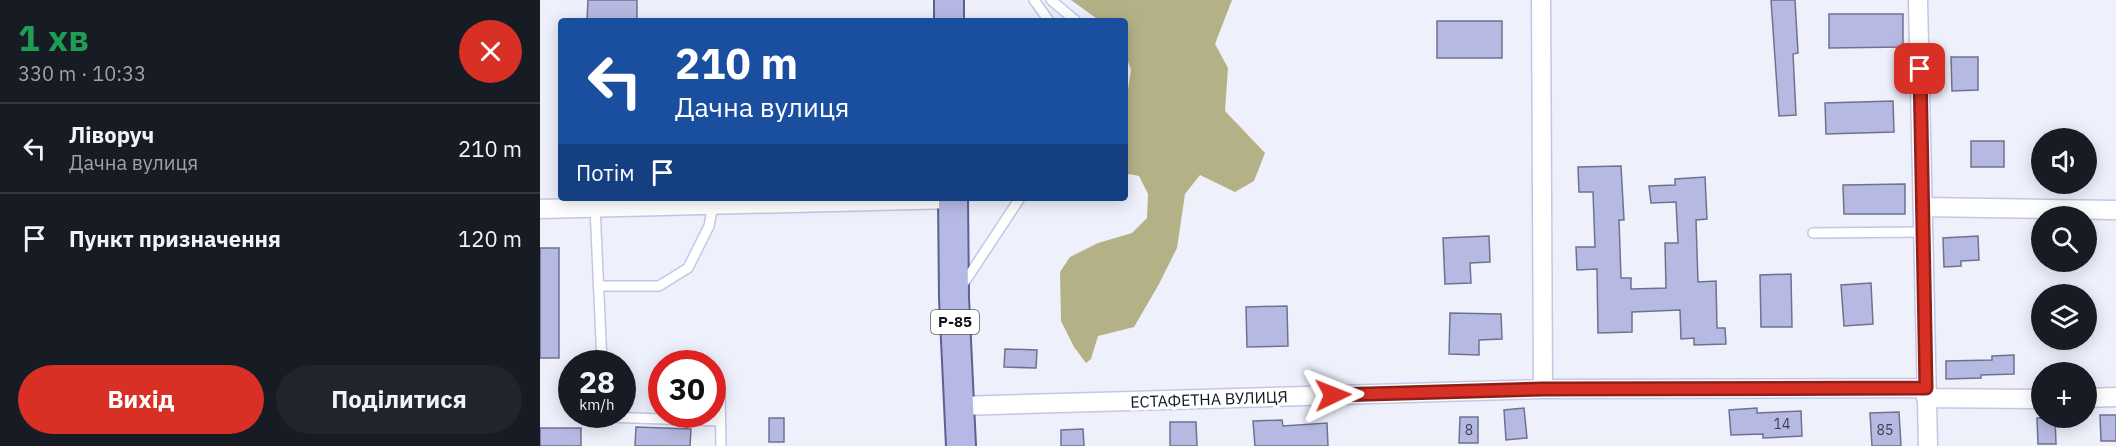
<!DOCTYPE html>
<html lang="uk">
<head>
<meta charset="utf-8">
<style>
	body { margin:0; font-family:"IBM Plex Sans",sans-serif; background:#20242c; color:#f1f3f6; height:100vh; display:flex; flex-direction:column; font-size:22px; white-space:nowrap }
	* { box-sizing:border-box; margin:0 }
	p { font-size:20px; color:#9ea1a6 }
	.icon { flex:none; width:33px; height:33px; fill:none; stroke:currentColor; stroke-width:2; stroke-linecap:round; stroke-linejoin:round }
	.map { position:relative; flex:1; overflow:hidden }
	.sheet { display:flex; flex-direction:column; background:#171b24; width:540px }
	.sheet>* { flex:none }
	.hud { position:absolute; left:18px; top:18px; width:570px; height:183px; border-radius:6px; box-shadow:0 3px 15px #0003; background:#1a4fa0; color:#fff; overflow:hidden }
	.controls { position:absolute; left:1491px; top:128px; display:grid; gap:12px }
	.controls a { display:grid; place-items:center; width:66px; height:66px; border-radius:50%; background:#171b24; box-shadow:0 3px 15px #0003; font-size:30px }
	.speed { position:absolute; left:18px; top:350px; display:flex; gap:12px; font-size:30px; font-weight:700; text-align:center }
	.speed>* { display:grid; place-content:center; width:78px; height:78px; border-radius:50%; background:#171b24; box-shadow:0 3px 15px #0003; line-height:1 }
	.speed small { font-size:15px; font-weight:400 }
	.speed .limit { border:9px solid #d22; background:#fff; color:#111 }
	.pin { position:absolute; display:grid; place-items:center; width:51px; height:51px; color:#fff; margin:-26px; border-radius:12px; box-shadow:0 3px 9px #0006 }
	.me { position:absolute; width:66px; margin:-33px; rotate:88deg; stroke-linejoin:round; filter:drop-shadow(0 0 4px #0008) }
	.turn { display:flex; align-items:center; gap:21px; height:126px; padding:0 18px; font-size:27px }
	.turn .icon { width:78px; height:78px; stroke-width:2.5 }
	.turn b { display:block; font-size:42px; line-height:51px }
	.then { display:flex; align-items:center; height:57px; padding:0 18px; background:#0003; gap:12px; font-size:22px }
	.round { display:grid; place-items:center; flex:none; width:63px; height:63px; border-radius:32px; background:#20242c }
	.overview { display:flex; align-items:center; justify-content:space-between; height:102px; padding:0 18px }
	h1 { font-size:36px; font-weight:700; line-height:45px; color:#1e9e55 }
	.button { display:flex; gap:12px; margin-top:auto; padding:12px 18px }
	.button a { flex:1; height:69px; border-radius:36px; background:#d93025; color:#fff; font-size:24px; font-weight:700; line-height:69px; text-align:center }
	.button a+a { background:#20242c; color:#f1f3f6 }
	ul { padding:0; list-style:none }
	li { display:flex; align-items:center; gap:18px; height:90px; padding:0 18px; border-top:2px solid #363941 }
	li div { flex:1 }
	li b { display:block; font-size:22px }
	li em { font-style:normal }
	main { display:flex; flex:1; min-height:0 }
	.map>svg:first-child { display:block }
	.forest { fill:#b5b187 }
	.building { fill:#b6bae2; stroke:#6f728e; stroke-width:1.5 }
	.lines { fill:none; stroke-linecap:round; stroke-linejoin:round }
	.service-casing { stroke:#c3c7e5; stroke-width:12 }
	.minor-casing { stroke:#c3c7e5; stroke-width:21 }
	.primary-casing { stroke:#5d6093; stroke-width:32 }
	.service { stroke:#fff; stroke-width:9 }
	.minor { stroke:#fff; stroke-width:18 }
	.primary { stroke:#b6b9e5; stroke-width:28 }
	.route-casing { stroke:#8d1f18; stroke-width:15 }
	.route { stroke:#d93025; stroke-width:10 }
	.labels { text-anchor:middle; stroke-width:6; stroke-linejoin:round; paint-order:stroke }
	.number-label { font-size:14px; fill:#3b3d4e }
	.shield { fill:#fff; stroke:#595a61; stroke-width:1.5 }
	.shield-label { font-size:15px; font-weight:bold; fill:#12131d }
	.street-label { font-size:16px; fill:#12131d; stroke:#fff }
</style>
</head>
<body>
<main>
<section class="sheet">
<div class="overview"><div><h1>1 хв</h1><p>330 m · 10:33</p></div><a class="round" style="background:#d93025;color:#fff"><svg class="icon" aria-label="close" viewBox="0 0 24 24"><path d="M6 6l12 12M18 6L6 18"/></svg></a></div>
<ul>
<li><svg class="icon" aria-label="left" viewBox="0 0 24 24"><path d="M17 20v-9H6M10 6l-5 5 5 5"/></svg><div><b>Ліворуч</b><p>Дачна вулиця</p></div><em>210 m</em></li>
<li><svg class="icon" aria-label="arrive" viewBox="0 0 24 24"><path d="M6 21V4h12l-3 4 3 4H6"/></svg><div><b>Пункт призначення</b></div><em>120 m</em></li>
</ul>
<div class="button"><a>Вихід</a><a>Поділитися</a></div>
</section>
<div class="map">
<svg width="1576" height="446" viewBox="0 0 1576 446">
	<rect width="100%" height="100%" fill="#eef0fc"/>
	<!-- forest -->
	<path class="forest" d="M 531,0 L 692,0 L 675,44 L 688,68 L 685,111 L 725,153 L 714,181 L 695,192 L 660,175 L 645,194 L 637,248 L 619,284 L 594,327 L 558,336 L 551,359 L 546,363 L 534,347 L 521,321 L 520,272 L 530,257 L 558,243 L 592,233 L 607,218 L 608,194 L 599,176 L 589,174 L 585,177 L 585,109 L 591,70 L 585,53 L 585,21 L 560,21 Z"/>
	<!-- building -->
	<path class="building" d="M 48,0 L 97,0 L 97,21 L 47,21 Z
		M 1231,0 L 1255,0 L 1258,53 L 1253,54 L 1256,115 L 1239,116 Z
		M 1289,14 L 1363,14 L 1363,47 L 1289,48 Z
		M 897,21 L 962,21 L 962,58 L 897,58 Z
		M 1411,57 L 1438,57 L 1438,90 L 1412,91 Z
		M 1353,101 L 1354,132 L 1286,134 L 1285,103 Z
		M 1431,141 L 1464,141 L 1464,167 L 1431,167 Z
		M 1081,166 L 1084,220 L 1079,220 L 1081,278 L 1091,278 L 1091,289 L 1126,288 L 1125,243 L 1138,243 L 1136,202 L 1111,203 L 1109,186 L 1135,185 L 1135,179 L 1165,177 L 1167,219 L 1156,220 L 1158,282 L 1176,281 L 1177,328 L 1185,328 L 1186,344 L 1154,345 L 1154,338 L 1141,339 L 1140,310 L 1092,312 L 1092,332 L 1058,333 L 1057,269 L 1037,270 L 1036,247 L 1055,247 L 1053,192 L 1039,192 L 1038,167 Z
		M 1365,184 L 1365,214 L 1304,214 L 1303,185 Z
		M 949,236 L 950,262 L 930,263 L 931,283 L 905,284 L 903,238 Z
		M 1438,236 L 1439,260 L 1421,261 L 1421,266 L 1404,267 L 1403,238 Z
		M 0,248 L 19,248 L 19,358 L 0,358 Z
		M 1251,274 L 1252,327 L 1221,327 L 1220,275 Z
		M 1331,283 L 1333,324 L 1304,326 L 1301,285 Z
		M 747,306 L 748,346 L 707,347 L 706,307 Z
		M 910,313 L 961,314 L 962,339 L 939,340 L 939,355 L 909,354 Z
		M 465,349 L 497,350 L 496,368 L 464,367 Z
		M 1474,355 L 1474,374 L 1441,375 L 1441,378 L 1406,379 L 1406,361 L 1452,360 L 1452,356 Z
		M 984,408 L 987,438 L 966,440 L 964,410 Z
		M 1217,408 L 1217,413 L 1261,411 L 1262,436 L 1223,438 L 1223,434 L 1191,435 L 1189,410 Z
		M 1359,412 L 1361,446 L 1332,446 L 1330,413 Z
		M 1560,415 L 1576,415 L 1576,441 L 1561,441 Z
		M 920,417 L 938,417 L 938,443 L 919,443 Z
		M 1515,417 L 1516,444 L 1498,444 L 1497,418 Z
		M 229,418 L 244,418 L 244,442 L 229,442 Z
		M 742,420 L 743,426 L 787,423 L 788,446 L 715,446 L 713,421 Z
		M 630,422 L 656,422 L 657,446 L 630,446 Z
		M 96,427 L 151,429 L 150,446 L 95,446 Z
		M 0,428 L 41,428 L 41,446 L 0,446 Z
		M 543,429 L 544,446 L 521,446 L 521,430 Z"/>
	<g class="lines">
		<defs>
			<path id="service" d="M 494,0 L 509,21
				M 511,0 L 536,21
				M 55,207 L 62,363
				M 1273,233 L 1383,232
				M 58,286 L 119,286 L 148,268 L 169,226 L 173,205
				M 422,286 L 480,198
				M 180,393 L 181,446
				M 65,414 L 66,417 L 180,421"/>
			<path id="minor" d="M 1001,0 L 1003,389
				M 1378,0 L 1388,446
				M 1383,207 L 1576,210
				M 0,209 L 413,199
				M 1386,398 L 1502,399
				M 1546,398 L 1576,397
				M 419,406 L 1003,389 L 1386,388"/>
			<path id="primary" d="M 409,0 L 409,21
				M 413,198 L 414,298 L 421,446"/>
		</defs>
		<!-- service casing -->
		<use href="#service" class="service-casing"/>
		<!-- minor casing -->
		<use href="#minor" class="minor-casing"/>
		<!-- primary casing -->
		<use href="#primary" class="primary-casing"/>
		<!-- service -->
		<use href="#service" class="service"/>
		<!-- minor -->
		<use href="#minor" class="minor"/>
		<!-- primary -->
		<use href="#primary" class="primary"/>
	</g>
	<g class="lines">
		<defs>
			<path id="route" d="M 793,395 L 1003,389 L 1386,388 L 1380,69"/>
		</defs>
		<!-- route casing -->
		<use href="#route" class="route-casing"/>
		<!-- route -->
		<use href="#route" class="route"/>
	</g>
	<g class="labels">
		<!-- number labels -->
		<g class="number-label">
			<text x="1242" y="429">14</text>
			<text x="929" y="435">8</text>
			<text x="1345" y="435">85</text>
		</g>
		<!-- shield labels -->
		<rect class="shield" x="391" y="310" width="48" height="24" rx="4.5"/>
		<g class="shield-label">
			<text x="415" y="327">Р-85</text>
		</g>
		<!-- street labels -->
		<g class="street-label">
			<text transform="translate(669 399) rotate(-2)" y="6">ЕСТАФЕТНА ВУЛИЦЯ</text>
		</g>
	</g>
</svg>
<div class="controls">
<a><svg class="icon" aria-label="sound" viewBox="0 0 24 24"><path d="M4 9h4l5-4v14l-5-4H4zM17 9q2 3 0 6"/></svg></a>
<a><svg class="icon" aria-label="search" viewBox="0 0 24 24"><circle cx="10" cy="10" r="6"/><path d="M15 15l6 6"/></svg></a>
<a><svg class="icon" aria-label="layers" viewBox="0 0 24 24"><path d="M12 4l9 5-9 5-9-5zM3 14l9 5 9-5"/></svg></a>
<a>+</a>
</div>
<div class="speed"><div>28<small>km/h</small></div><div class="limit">30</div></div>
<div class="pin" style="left:1380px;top:69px;background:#d93025"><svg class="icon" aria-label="arrive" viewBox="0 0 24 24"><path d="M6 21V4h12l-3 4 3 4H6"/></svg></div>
<svg class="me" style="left:793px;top:395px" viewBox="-20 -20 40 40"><path d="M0-17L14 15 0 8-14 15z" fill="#d93025" stroke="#fff" stroke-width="4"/></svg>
<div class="hud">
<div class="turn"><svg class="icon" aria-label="left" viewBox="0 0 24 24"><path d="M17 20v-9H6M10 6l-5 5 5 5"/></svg><div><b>210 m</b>Дачна вулиця</div></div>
<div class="then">Потім<svg class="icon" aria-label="arrive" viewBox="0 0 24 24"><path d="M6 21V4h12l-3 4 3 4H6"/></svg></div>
</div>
</div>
</main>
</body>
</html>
